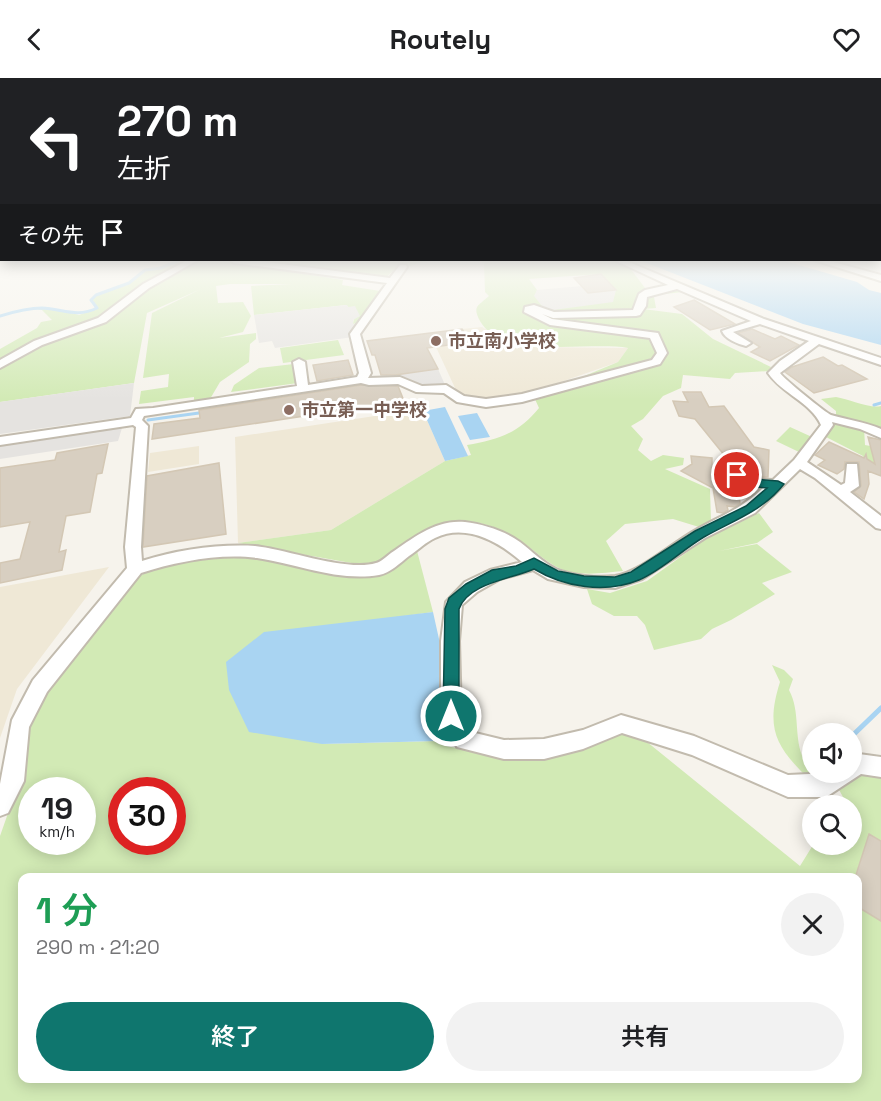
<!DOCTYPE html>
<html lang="ja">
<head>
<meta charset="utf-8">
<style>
	body { margin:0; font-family:"Space Grotesk","Noto Sans JP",sans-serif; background:#f2f2f2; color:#202124; height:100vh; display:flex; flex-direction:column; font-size:22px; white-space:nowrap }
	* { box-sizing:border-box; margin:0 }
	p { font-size:20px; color:#757577 }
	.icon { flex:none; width:33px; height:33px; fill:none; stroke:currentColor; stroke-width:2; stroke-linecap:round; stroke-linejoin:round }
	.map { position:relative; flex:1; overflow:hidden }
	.drawer { position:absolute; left:18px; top:795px; width:844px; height:210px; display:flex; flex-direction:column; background:#fff; border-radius:12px; box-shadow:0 3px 15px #0003 }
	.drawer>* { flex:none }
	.hud { position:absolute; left:0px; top:0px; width:882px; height:183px; box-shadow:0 3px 15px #0003; background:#202124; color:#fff; overflow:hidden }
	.fabs { position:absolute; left:802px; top:645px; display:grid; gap:12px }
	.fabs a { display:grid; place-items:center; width:60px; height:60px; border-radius:50%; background:#fff; box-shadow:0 3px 15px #0003; font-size:30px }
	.speed { position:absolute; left:18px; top:699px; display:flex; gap:12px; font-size:30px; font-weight:700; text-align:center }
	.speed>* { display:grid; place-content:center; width:78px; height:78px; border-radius:50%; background:#fff; box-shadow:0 3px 15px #0003; line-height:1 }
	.speed small { font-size:15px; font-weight:400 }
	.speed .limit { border:9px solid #d22; background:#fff; color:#111 }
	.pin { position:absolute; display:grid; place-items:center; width:51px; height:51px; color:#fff; margin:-26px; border:3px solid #fff; border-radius:50%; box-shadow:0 2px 6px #0007 }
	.me { position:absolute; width:66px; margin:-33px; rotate:0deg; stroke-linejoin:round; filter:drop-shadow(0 0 4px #0008) }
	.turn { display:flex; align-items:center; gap:21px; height:126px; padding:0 18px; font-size:27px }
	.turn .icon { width:78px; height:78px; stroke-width:2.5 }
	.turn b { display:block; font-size:42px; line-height:51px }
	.then { display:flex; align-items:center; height:57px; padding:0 18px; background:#0003; gap:12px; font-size:22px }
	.round { display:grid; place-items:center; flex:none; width:63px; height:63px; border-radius:32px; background:#f2f2f2 }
	.overview { display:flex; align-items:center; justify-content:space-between; height:102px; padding:0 18px }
	h1 { font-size:36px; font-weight:600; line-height:45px; color:#1e9e55 }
	.action { display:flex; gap:12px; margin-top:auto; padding:12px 18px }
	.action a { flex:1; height:69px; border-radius:36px; background:#0f766e; color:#fff; font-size:24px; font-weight:600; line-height:69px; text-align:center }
	.action a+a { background:#f2f2f2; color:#202124 }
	header { display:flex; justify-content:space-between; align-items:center; height:78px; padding:0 18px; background:#fff; font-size:27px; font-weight:600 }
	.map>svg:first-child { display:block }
	.education { fill:#efe8d6 }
	.green { fill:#d2eab5; fill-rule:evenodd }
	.parking { fill:#e5e3e0 }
	.water { fill:#a9d4f2 }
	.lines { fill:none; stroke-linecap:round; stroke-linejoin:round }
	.stream-far1 { stroke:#a9d4f2; stroke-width:3 }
	.stream { stroke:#a9d4f2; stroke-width:5 }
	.building { fill:#d8cfc1; stroke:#d3c7b4; stroke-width:1.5 }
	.minor-casing { stroke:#c2bbae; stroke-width:4 }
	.minor { fill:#fff; fill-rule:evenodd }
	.route { fill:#0f766e; stroke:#0a4d48; stroke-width:1.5 }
	.education-dot { fill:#8d6e63; stroke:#fff; stroke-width:2 }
	.labels { text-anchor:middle; stroke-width:6; stroke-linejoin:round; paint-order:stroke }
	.far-education-label { font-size:18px; font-weight:bold; fill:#785e54; stroke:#fff; text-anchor:start }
</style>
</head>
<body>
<header><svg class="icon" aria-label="back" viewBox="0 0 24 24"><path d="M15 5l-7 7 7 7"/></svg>Routely<svg class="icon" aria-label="heart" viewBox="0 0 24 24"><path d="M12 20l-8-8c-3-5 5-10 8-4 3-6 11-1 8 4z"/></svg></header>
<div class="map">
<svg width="881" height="1023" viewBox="0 0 881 1023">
	<rect width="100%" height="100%" fill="#f6f3ec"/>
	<!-- education -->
	<path class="education" d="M 482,249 L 500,260 L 526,269 L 628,270 L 618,284 L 524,317 L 490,322 L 466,320 L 458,313 L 453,313 L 455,310 L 436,269 L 470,264 L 462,251 Z
		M 408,333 L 423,333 L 445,383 L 331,452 L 238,465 L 235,359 Z
		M 199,368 L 199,386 L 148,394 L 150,375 Z
		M 109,489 L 17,611 L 0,660 L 0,509 Z"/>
	<!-- green -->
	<path class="green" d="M 180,182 L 190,182 L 152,200 L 107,236 L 61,252 L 44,263 L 105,245 L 147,207 L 194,182 L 219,182 L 343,202 L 342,207 L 380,213 L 358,245 L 353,246 L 354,240 L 359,238 L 346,227 L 254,237 L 251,208 L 292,206 L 230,206 L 216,208 L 218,225 L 243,224 L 251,238 L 243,254 L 219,260 L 256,255 L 256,261 L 250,266 L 249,284 L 220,304 L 210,321 L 194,324 L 194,319 L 139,326 L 141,313 L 168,309 L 169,296 L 143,300 L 152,235 L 201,211 L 147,235 L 134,305 L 0,324 L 0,271 L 37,250 L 41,244 L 52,242 L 42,232 L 29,230 L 56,231 L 79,237 L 97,230 L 91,222 L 96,217 L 129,205 L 145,192 L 161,190 Z
		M 241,182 L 430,182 L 407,189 L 401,186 L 383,202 Z
		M 480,182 L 611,182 L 630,190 L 648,214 L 637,218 L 638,230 L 645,218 L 677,211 L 683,214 L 656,217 L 654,219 L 656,230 L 643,231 L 682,236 L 713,261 L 771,289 L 769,293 L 735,295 L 730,301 L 683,297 L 681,310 L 663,318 L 643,341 L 631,348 L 643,361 L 638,372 L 651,383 L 663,377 L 684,380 L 683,387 L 665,391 L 710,411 L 711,444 L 699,449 L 673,441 L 625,446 L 606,463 L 623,493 C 602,495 579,499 559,490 C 548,485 538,476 529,469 C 509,454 486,443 461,443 C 415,443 409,473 375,484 C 370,486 363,486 357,486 L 238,465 L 331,452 L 445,383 L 471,377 L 467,367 C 498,362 519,355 539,330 L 534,319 L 618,284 L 628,270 C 589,263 502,283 480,243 C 472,228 478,228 489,218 L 485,214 L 484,185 ZM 601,196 L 616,212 L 535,218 L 537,212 L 529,201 Z
		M 338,262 L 344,277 L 283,285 L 280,270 Z
		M 294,286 L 298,305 L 231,314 L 234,307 L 259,290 Z
		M 836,319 C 849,321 870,331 881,328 L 881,354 L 829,338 L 836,336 L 836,333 L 821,321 Z
		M 835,342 L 864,350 L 865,367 L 881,370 L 876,387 L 865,386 L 863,378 L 826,359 L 833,349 L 832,345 Z
		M 790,349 L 812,359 L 799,374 L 776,363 Z
		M 759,435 L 773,454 L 757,465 L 719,473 L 757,466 L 792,494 L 762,505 L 775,516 L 731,542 L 712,551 L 701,561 L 654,572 L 645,547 L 637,538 L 614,538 L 592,526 L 587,511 L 610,515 L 647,503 L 704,462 Z
		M 416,469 L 433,534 L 355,545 L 322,666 L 437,663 L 446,668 L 486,676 L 619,655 L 636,655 L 800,788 L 813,767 L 852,766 L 852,728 L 838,727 L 843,719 L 837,708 L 862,690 L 881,692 L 881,763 L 869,757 L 855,799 L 22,800 L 22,1000 L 858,1000 L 858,829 L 881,843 L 881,1023 L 0,1023 L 0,758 L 13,721 L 28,647 L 38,622 L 122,507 L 163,486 L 210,479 L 251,477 L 357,498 ZM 32,712 L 82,712 L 82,764 L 32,764 ZM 122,712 L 172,712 L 172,764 L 122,764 Z
		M 772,587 L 784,592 L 793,601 L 789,612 C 801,634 793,660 804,682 C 809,691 816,695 823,702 L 810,702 C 776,669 765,651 780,604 Z"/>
	<!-- parking -->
	<path class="parking" d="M 582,208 L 589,215 L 616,212 L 613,224 L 546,233 L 534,218 L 537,212 Z
		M 347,227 L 348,229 L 355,228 L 360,238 L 353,242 L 353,246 L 358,245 L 353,259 L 275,270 L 272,263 L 259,265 L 254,237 Z
		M 438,291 L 446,309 L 422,310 L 416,304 L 405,299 L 381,301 L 381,299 Z
		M 134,305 L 130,338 L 0,356 L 0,324 Z
		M 122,350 L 118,363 L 0,381 L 0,368 Z"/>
	<!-- water -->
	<path class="water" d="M 639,182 L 782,182 L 857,204 L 869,212 L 881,215 L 881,267 L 803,246 Z
		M 445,329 L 468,378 L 445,383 L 423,333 Z
		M 477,335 L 490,359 L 470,362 L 458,338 Z
		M 433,534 L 445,588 L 437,663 L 322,666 L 249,654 L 229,612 L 226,584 L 264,554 Z"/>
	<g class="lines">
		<!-- stream-far1 -->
		<path class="stream-far1" d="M 0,238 C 13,234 28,230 42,230 C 63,231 77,240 97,230 L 91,222 L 96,217 L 129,205 L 145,192 L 161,190 L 180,182
			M 874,327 L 881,325
			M 148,342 L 199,335"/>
		<!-- stream -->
		<path class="stream" d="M 852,658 L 881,630"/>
	</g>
	<!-- building -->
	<path class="building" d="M 601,196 L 616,212 L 588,215 L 574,200 Z
		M 694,222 L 735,246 L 710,252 L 674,229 Z
		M 462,251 L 470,264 L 427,270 L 438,291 L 395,297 L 381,297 L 375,277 L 372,277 L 367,263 Z
		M 752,251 L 775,261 L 781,258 L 799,267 L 770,283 L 751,274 L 760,269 L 738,255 Z
		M 823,279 L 838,288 L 842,287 L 867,301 L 814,315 L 785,294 L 792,289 Z
		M 348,282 L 353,297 L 317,303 L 313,287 Z
		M 361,307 L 398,308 L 404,323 L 152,361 L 154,346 L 200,340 L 199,332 Z
		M 683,314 L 701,314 L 709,329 L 724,328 L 754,369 L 769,372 L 768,399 L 756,399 L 736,389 L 737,381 L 725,378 L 695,341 L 679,338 L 673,323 L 688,324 Z
		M 868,359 L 881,362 L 881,398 L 868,393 L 869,406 L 864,421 L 854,414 L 861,408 L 859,384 L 845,384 L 844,391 L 837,396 L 818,387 L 825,382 L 815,377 L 829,364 L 864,380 L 866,376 L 867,381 L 875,386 Z
		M 108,366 L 102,395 L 97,396 L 90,434 L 66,438 L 59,474 L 66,472 L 62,492 L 0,505 L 0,485 L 20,481 L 30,444 L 0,449 L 0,390 L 55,382 L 57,375 Z
		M 691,378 L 712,380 L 712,391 L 715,396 L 733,406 L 734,404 L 751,411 L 753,416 L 747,420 L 739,419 L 740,425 L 735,429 L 727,428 L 728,432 L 723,435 L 717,434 L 713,410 L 681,393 L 692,386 Z
		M 219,385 L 226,456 L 143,469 L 147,398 Z
		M 869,756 L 881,763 L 881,843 L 858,829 L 858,800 L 855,800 Z"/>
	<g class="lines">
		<defs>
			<path id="minor" d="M 188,182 L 198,182 L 149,210 L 106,244 L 42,267 L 0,290 L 0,282 L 34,263 L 98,240 L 143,206 Z
				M 230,182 L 250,182 L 390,200 L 400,187 L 406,187 L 407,189 L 360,256 L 371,295 L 368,300 L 400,299 L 422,308 L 446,307 L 464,318 L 486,321 L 522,316 L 652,282 L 657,275 L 650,260 L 550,247 L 524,234 L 525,229 L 534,227 L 554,234 L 633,232 L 639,216 L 645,212 L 668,207 L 614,182 L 624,182 L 764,241 L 881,280 L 881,287 L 819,266 L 780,295 C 784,301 826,335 831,337 C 848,342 865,344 881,351 L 881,360 L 860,351 L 832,344 L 833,347 L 807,384 L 841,407 L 845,405 L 847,386 L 857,386 L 859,408 L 850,414 L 881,438 L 881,451 L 876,450 L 815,400 L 800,391 L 755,435 L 705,460 L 642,501 L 615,510 L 584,509 L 548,501 L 533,492 L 500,501 L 477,514 L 462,527 L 459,563 L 461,637 L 471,654 L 504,662 L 544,661 L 583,652 L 621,637 L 694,658 L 788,697 L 852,694 L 852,679 L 859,676 L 881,679 L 881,699 L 861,696 L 826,719 L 788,719 L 692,677 L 622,655 L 583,671 L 544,681 L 504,681 L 457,669 L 441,638 L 441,563 L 446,524 L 465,504 L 490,492 L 522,484 C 499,464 466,445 435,460 C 426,464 418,472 409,478 C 400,485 390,495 379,497 C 339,504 297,486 257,480 C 220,475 176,484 141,495 L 47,614 L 29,649 L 24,703 L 8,735 L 0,738 L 0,706 L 12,642 L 33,602 L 127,490 L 125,469 L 136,349 L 133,347 L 0,367 L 0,359 L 131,340 L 136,331 L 153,330 L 297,308 L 293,284 L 299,281 L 305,284 L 308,307 L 357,299 L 359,295 L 350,256 L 387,205 L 234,185 ZM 677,211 L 751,243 L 722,253 C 725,261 738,266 746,268 L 751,265 L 733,254 L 760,246 L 809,263 L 780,283 L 768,295 C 782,316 811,324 821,347 L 794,382 L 773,402 L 755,401 L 726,387 L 716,387 L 714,390 L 716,393 L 747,408 L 763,410 C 739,433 721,437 694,453 C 671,466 640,494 615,498 C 598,500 572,498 556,491 C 542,484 532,473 520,464 C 505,453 483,446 465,444 C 436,441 413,460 391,475 C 387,478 381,484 376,485 C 347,494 286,471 255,468 C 218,466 177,472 142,483 L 141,469 L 148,348 L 142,342 L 144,338 L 361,305 L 369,307 L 398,306 L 416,314 L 444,315 L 457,324 L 486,329 L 522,324 L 660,286 L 667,275 L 658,255 L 552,241 L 542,236 L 553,240 L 636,238 L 640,237 L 646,228 L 647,219 Z
				M 814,182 L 826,182 L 881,197 L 881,203 Z"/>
		</defs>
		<!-- minor casing -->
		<use href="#minor" class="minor-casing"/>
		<!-- minor -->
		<use href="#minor" class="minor"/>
	</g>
	<!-- sky -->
	<linearGradient id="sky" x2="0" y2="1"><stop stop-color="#8fc1ec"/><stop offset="0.56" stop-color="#fbfaf6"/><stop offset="1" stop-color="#fbfaf6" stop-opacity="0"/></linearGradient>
	<rect width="881" height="322" fill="url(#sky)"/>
	<!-- route -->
	<path class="route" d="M 737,394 L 754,401 L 778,403 L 784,406 C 763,433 732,443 704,459 C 682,472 662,492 639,502 C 605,516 564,509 534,491 C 512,501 468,505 459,531 L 459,638 L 456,643 L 451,645 L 445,643 L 443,638 L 445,531 L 449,520 L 466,506 L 492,492 L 516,488 L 534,480 L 558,493 L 584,498 L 615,499 L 631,494 L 695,453 L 746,428 L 767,410 C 753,409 741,407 731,397 Z"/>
	<!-- markers -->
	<g class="education-dot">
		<circle cx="436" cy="263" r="6"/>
		<circle cx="289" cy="332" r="6"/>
	</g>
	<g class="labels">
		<!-- far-education labels -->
		<g class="far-education-label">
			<text x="448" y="269">市立南小学校</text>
			<text x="301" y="338">市立第一中学校</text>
		</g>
	</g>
</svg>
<div class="fabs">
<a><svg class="icon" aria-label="sound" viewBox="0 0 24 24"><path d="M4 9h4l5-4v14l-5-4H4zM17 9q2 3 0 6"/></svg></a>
<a><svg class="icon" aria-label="search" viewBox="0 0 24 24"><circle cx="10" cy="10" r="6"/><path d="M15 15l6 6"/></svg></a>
</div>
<div class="speed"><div>19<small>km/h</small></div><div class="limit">30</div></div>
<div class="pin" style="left:737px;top:397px;background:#d93025"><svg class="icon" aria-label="arrive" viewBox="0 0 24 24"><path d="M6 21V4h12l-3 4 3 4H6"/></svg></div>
<svg class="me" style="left:451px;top:638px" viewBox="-20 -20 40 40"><circle r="17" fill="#0f766e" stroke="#fff" stroke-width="3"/><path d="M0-11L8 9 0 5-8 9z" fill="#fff"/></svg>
<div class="hud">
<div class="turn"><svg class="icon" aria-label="left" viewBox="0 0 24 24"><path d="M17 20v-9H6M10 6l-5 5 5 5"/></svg><div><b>270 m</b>左折</div></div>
<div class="then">その先<svg class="icon" aria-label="arrive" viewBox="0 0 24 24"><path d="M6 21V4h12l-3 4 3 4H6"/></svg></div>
</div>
<section class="drawer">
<div class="overview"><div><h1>1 分</h1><p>290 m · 21:20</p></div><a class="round"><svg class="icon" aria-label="close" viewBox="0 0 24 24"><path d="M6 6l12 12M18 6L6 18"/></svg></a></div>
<div class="action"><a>終了</a><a>共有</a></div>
</section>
</div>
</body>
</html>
